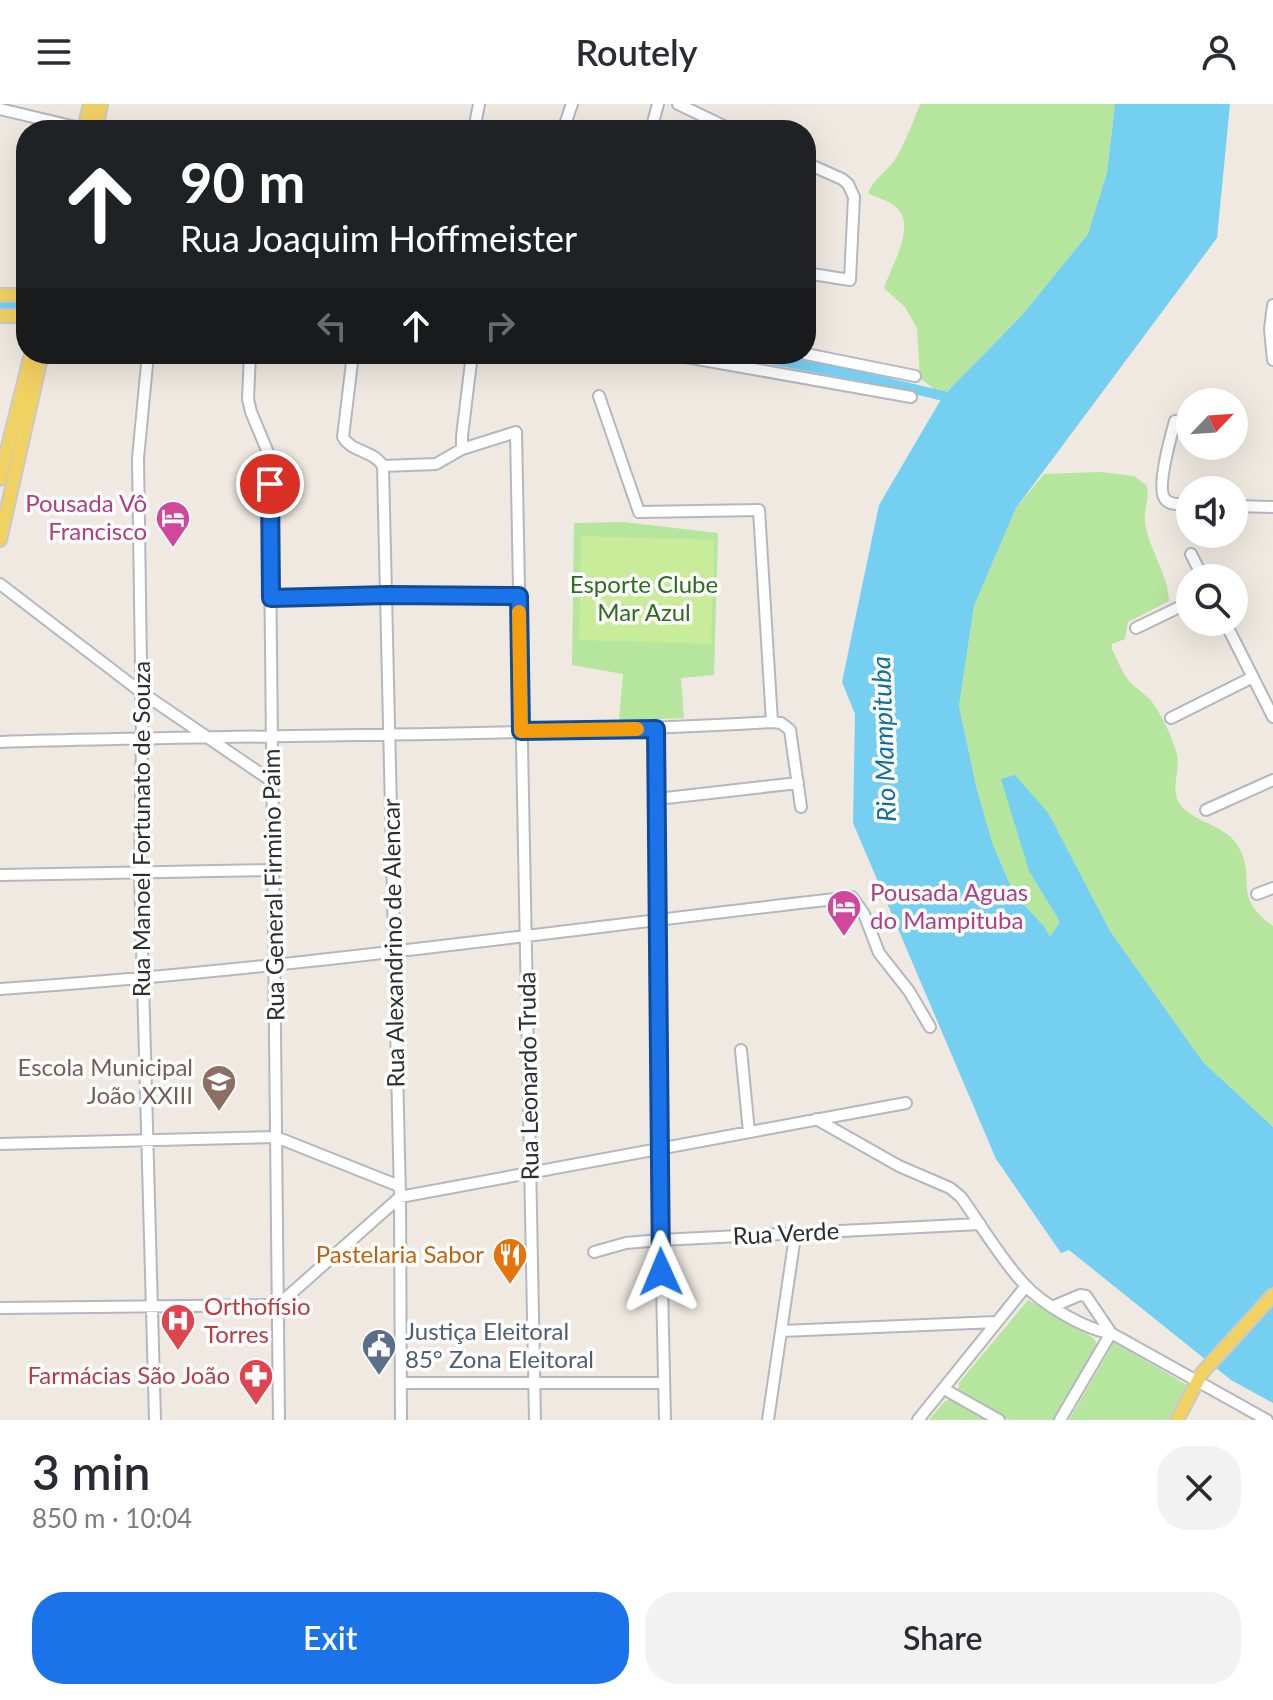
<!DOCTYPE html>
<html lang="en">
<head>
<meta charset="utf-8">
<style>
	body { margin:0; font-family:Lato,sans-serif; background:#f2f2f3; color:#2b2b33; height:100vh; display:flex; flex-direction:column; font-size:30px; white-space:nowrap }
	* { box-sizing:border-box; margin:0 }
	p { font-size:26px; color:#7c7c81 }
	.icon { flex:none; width:44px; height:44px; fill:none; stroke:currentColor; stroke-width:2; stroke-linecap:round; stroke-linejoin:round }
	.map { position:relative; height:1316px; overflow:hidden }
	.panel { display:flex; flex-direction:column; background:#fff; flex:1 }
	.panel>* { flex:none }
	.hud { position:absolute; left:16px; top:16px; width:800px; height:244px; border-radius:32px; box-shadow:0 8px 32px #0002; background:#202124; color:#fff; overflow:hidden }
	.needle { width:52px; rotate:65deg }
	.controls { position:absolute; left:1176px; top:284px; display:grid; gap:16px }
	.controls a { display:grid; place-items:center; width:72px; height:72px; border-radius:50%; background:#fff; box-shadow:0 8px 32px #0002; font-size:40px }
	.pin { position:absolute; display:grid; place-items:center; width:68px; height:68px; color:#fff; margin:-34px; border:4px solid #fff; border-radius:50%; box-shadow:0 2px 8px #0007 }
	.me { position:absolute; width:88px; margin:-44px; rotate:359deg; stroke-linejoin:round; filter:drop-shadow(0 0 6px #0008) }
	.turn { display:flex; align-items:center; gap:28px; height:168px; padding:0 32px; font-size:36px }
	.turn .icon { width:104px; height:104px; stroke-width:2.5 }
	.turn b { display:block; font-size:56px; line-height:68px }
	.lanes { display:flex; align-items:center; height:76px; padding:0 32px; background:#0003; justify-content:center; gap:40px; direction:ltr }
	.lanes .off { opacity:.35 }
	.round { display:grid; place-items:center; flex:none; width:84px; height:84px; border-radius:32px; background:#f2f2f3 }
	.headline { display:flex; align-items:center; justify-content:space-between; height:136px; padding:0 32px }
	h1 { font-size:48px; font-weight:600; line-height:60px }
	.action { display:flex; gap:16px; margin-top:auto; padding:16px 32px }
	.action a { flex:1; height:92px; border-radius:32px; background:#1a73e8; color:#fff; font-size:32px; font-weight:600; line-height:92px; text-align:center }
	.action a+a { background:#f2f2f3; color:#2b2b33 }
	header { display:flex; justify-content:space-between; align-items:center; height:104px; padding:0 32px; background:#fff; font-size:36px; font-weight:600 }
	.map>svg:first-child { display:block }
	.green { fill:#b6e59e }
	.pitch { fill:#c9ec9a }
	.water { fill:#75cff0 }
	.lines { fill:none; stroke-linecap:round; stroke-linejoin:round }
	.canal { stroke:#75cff0; stroke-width:10 }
	.minor-casing { stroke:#b4b7c1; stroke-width:14 }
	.major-casing { stroke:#c9c9c9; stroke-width:16 }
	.minor { stroke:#fff; stroke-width:10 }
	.major { stroke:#f2d163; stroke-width:12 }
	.route-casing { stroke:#114b97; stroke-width:20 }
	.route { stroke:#1a73e8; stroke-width:14 }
	.slow { stroke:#f59e0b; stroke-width:14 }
	.labels { text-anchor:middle; stroke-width:7; stroke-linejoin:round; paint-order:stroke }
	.hotel-label { font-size:24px; fill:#b23c85; stroke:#fff; text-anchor:end }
	.park-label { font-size:24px; fill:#2c6e1b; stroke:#fff }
	.street-label { font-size:24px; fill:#2e2e2e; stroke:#fff }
	.education-label { font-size:24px; fill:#785e54; stroke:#fff; text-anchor:end }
	.food-label { font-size:24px; fill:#c56008; stroke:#fff; text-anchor:end }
	.health-label { font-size:24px; fill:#be3a42; stroke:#fff; text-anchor:start }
	.service-label { font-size:24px; fill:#4e5e75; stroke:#fff; text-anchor:start }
	.water-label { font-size:26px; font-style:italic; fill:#0d6fa3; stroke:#fff }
</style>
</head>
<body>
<header><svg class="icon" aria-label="menu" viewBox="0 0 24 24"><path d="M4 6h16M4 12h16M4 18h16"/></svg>Routely<svg class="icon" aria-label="person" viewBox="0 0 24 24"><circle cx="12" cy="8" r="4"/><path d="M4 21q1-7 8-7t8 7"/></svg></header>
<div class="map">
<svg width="1273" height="1316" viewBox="0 0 1273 1316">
	<rect width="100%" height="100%" fill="#efe9e1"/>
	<!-- green -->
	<path class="green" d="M 920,0 L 1115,0 L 1107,70 L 1088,130 L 1023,210 L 943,292 L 920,274 L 917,224 L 905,203 L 884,184 C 892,160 917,122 896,103 C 888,96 876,94 868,89 C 874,74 887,68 896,54 C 906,37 913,18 920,0 Z
		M 1101,368 L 1134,372 L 1146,381 C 1151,395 1143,405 1145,418 C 1149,446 1168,469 1169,497 L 1128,518 L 1125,535 L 1112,540 L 1112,545 C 1117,555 1122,568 1129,577 C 1136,585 1146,590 1152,598 C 1162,612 1171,630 1176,647 C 1183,667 1166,687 1184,705 C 1200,720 1225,721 1238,742 C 1258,776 1230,791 1273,822 L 1273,1023 L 1203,958 L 1110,827 L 1049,710 L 1029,767 L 1060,818 L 1050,834 L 1044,822 L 1014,790 L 993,741 L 977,686 L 959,602 L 974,502 L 1016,404 L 1044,370 Z
		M 623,418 L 718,429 L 714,571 L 681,574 L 684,614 L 619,617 L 623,570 L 572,561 L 574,419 Z
		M 1028,1196 L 1092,1233 L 1098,1241 L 1057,1316 L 1009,1316 L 958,1288 L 959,1279 Z
		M 1114,1238 L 1192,1284 L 1174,1316 L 1069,1316 Z
		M 952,1295 L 989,1316 L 929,1316 L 945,1297 Z"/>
	<!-- pitch -->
	<path class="pitch" d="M 581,432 L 714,436 L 711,540 L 579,536 Z"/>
	<!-- water -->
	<path class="water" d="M 1115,0 L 1230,0 L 1217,134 L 1016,404 L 974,502 L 959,602 L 977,686 L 993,741 L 1014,790 L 1044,822 L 1050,833 L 1060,818 L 1029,767 L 1001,675 L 1015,671 L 1049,710 L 1110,827 L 1203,958 L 1273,1023 L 1273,1299 L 1231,1276 L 1069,1146 L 1061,1149 L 996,1055 L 853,719 L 855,610 L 842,578 L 879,401 L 943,292 L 1023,210 L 1088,130 L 1107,69 Z"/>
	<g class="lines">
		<!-- canal -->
		<path class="canal" d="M 0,201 L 26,201
			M 742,250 L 860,272 L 943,292"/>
		<defs>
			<path id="minor" d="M 678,0 L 732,26
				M 0,5 L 84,25
				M 474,26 L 479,0
				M 563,26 L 572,0
				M 651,26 L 658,0
				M 806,59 L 842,75 L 848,80 L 854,93 L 850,176 L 806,169
				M 1273,201 L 1270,225 L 1273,256
				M 148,250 L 138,354 L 142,633 L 140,768 L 155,1316
				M 250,250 L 248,295 L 251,308 L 269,351 L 279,1316
				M 353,250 L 343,333 C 351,348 373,346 383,362 L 436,360 L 462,345 L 516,328 L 535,1316
				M 669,250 L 911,293
				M 806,250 L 915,272
				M 599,292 L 639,408 L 759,406 L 772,618 L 781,619 L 790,626 L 801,703
				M 1175,317 C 1171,332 1156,384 1165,395 C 1170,402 1182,400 1190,400
				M 462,345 L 462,332 L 472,250
				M 383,362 L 400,1093 L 401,1316
				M 1234,402 L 1273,403
				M 1191,450 L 1203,474
				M 0,480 L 141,588 L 273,678
				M 271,494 L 388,491 L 519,492
				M 1225,518 L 1273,613
				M 1136,524 L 1190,498
				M 1171,614 L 1253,573
				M 656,625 L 659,1045 L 665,1316
				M 0,638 C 257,630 515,633 772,618
				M 657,695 L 798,679
				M 1206,706 L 1273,676
				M 0,771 L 273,766
				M 1257,790 L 1273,784
				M 0,885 C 285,866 568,825 852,793 L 864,810 L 879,849 L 909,887 L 930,923
				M 741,946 L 749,1028
				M 816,1015 L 899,1062 L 950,1084 L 961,1093 C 981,1121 1000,1154 1024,1180 C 1042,1200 1086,1226 1111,1229 L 1267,1316
				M 0,1040 L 276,1033 L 399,1082
				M 594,1148 L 626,1139 L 661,1136 L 980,1120
				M 1054,1202 L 1080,1191 L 1086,1192 L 1111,1229
				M 0,1204 L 278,1201 L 400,1093 L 906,999
				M 782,1227 L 996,1218
				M 401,1279 L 664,1279
				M 944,1285 L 999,1316
				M 768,1316 L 794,1139 L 793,1130
				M 918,1316 L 1026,1182
				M 1060,1316 L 1111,1229"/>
			<path id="major" d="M 84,26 L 90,0
				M 96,26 L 101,0
				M 0,191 L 26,191
				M 0,212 L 26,212
				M 0,375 L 31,250
				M 0,436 L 42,250
				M 1177,1316 L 1202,1269 L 1273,1191"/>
		</defs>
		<!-- minor casing -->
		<use href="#minor" class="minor-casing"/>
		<!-- major casing -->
		<use href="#major" class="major-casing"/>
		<!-- minor -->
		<use href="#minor" class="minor"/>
		<!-- major -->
		<use href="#major" class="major"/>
	</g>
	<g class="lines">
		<defs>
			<path id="route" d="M 270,380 L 271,494 L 388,491 L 519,492 L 521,627 L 656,625 L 661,1168"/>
		</defs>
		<!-- route casing -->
		<use href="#route" class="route-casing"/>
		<!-- route -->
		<use href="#route" class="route"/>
		<!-- slow -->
		<path class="slow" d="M 519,508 L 521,627 L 637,625"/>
	</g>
	<!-- icons -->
	<defs>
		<symbol id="hotel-pin" viewBox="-11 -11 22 30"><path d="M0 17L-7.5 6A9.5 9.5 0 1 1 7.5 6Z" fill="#d1479c" stroke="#fff"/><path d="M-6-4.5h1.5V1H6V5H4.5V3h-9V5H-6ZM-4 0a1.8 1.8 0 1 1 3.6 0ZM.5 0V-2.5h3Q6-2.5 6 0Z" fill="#fff"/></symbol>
		<symbol id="school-pin" viewBox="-11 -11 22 30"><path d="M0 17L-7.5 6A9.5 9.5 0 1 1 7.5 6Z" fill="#8d6e63" stroke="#fff"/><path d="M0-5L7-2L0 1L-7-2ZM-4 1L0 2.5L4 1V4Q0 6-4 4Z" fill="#fff"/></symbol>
		<symbol id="restaurant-pin" viewBox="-11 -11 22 30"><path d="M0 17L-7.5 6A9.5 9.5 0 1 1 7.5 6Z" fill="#e8710a" stroke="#fff"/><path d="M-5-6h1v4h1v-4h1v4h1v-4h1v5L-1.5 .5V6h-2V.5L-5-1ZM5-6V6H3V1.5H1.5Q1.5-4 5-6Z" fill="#fff"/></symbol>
		<symbol id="hospital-pin" viewBox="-11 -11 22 30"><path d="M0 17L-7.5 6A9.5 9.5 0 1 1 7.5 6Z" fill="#e0444e" stroke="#fff"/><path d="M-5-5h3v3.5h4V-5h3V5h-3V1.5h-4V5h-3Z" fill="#fff"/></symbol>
		<symbol id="civic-pin" viewBox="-11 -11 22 30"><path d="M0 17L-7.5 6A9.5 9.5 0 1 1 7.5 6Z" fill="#5c6f8a" stroke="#fff"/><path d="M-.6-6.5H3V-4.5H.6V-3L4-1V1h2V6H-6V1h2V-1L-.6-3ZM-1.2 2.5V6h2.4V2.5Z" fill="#fff"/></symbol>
		<symbol id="pharmacy-pin" viewBox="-11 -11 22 30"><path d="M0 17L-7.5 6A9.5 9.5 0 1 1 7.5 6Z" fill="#e0444e" stroke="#fff"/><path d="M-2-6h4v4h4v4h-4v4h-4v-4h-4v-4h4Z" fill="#fff"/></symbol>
	</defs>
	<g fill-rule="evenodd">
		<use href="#hotel-pin" x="153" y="394" width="40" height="54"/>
		<use href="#hotel-pin" x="824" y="783" width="40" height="54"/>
		<use href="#school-pin" x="199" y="958" width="40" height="54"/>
		<use href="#restaurant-pin" x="490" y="1131" width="40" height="54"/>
		<use href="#hospital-pin" x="158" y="1197" width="40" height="54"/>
		<use href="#civic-pin" x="359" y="1222" width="40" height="54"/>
		<use href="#pharmacy-pin" x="236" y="1252" width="40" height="54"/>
	</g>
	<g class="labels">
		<!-- hotel labels -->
		<g class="hotel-label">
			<text x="147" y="408">Pousada Vô<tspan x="147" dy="28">Francisco</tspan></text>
			<text x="870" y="797" text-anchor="start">Pousada Aguas<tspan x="870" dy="28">do Mampituba</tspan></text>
		</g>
		<!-- park labels -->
		<g class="park-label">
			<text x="644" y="489">Esporte Clube<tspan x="644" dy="28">Mar Azul</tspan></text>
		</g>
		<!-- street labels -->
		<g class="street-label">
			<text transform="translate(142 725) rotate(-90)" y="8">Rua Manoel Fortunato de Souza</text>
			<text transform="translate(274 781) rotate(-91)" y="8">Rua General Firmino Paim</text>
			<text transform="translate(394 839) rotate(-91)" y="8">Rua Alexandrino de Alencar</text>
			<text transform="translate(529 972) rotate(-91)" y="8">Rua Leonardo Truda</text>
			<text transform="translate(786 1130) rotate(-3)" y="8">Rua Verde</text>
		</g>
		<!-- education labels -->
		<g class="education-label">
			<text x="193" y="972">Escola Municipal<tspan x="193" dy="28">João XXIII</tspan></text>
		</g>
		<!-- food labels -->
		<g class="food-label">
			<text x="484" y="1159">Pastelaria Sabor</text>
		</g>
		<!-- health labels -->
		<g class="health-label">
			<text x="204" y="1211">Orthofísio<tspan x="204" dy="28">Torres</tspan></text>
			<text x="230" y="1280" text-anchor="end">Farmácias São João</text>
		</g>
		<!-- service labels -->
		<g class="service-label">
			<text x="405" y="1236">Justiça Eleitoral<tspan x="405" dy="28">85° Zona Eleitoral</tspan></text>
		</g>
		<!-- water labels -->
		<g class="water-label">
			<text transform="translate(884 635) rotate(-92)" y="9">Rio Mampituba</text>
		</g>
	</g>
</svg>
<div class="controls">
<a><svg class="needle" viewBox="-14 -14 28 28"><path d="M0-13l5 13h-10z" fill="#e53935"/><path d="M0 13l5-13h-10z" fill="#7c7c81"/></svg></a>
<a><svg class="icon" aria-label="sound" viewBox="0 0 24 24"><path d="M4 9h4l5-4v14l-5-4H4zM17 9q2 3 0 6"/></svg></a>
<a><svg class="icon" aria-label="search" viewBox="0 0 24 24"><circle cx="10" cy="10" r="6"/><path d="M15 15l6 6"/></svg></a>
</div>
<div class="pin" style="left:270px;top:380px;background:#d93025"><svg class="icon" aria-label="arrive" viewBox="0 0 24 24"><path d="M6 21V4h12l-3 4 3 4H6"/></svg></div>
<svg class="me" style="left:661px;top:1168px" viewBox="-20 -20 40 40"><path d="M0-17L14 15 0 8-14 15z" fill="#1a73e8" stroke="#fff" stroke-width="4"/></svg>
<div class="hud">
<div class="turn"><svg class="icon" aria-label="ahead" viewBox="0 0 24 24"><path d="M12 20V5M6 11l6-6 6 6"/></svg><div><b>90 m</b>Rua Joaquim Hoffmeister</div></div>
<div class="lanes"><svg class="icon off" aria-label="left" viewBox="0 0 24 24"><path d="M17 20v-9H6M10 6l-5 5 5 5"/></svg><svg class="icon" aria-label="ahead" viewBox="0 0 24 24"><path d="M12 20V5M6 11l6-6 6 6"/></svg><svg class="icon off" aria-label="right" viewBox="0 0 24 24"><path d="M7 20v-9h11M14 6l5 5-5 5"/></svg></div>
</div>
</div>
<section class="panel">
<div class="headline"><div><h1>3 min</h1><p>850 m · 10:04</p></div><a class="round"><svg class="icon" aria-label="close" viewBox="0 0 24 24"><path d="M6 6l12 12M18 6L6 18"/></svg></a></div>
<div class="action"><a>Exit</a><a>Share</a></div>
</section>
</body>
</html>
